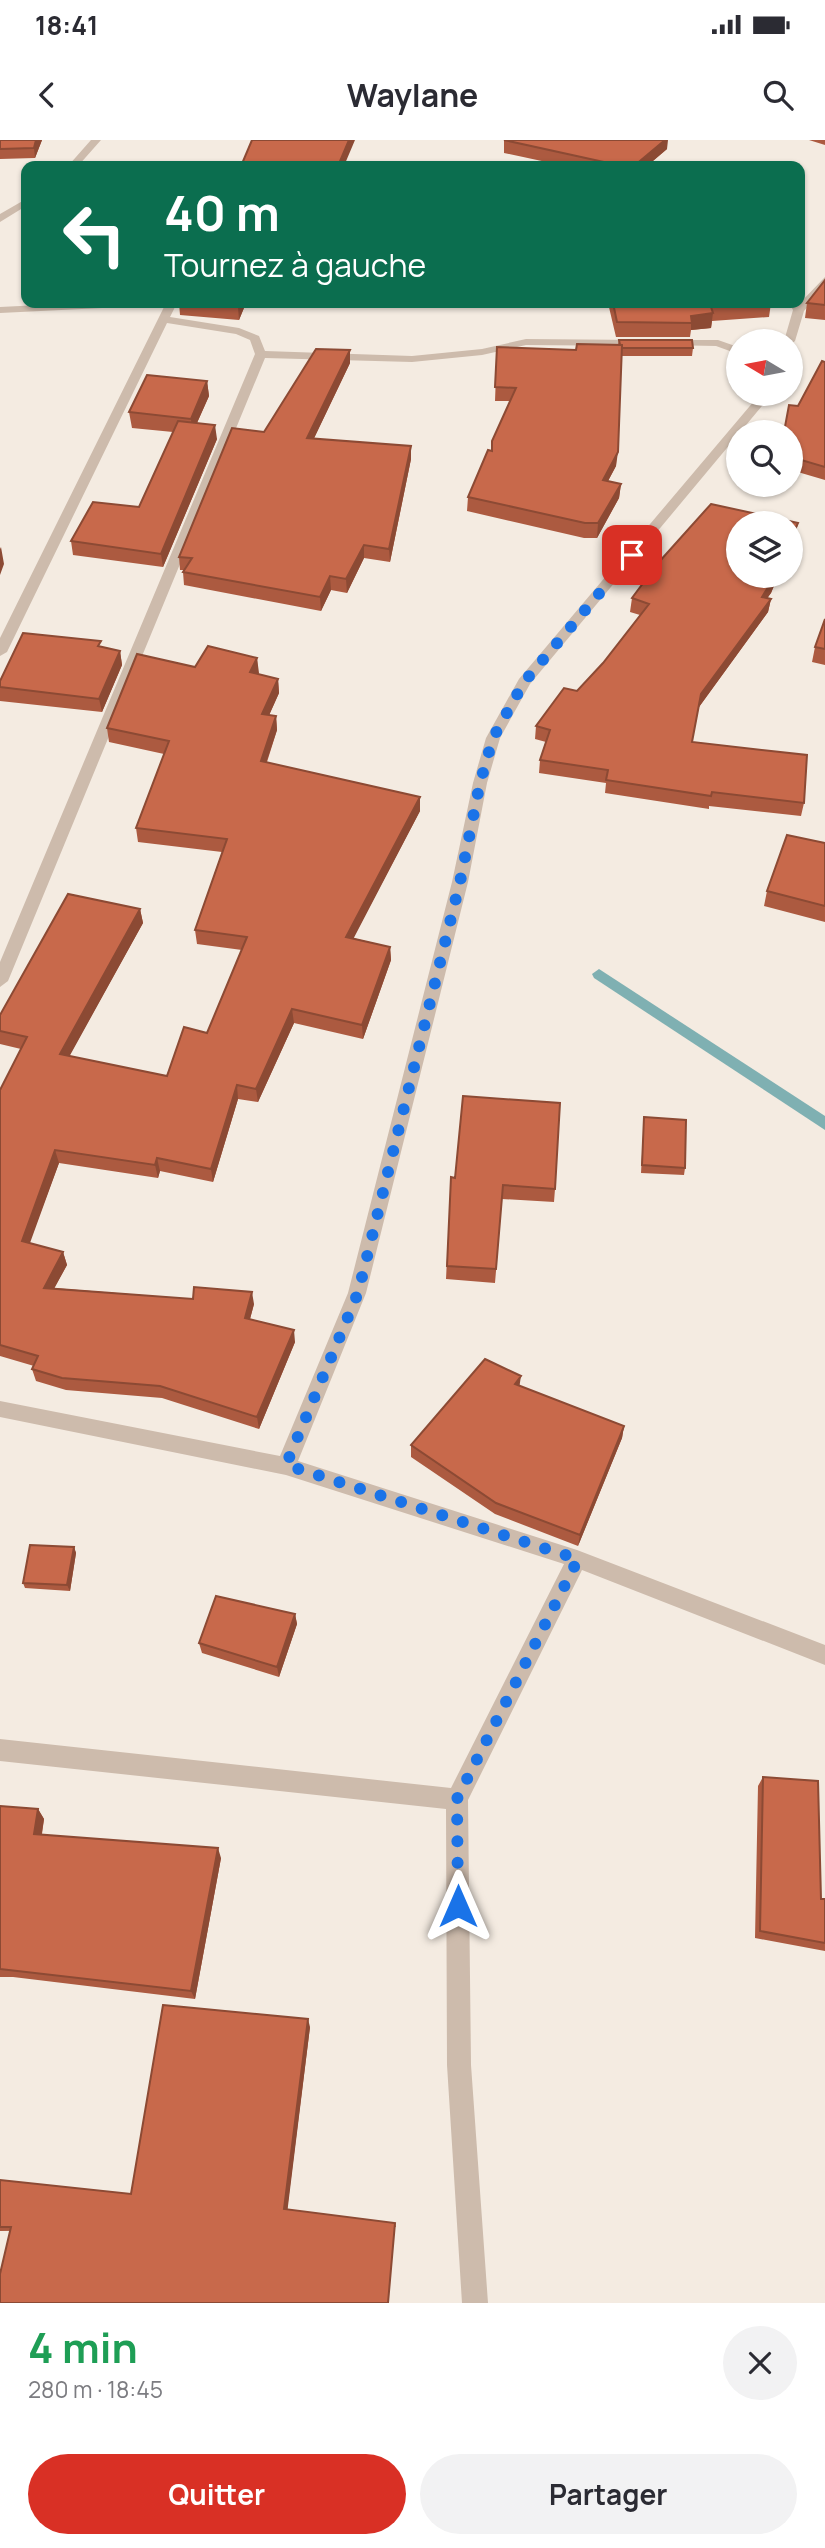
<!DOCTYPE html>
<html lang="fr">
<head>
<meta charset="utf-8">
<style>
	body { margin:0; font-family:Manrope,sans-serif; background:#f2f2f3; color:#2b2b33; height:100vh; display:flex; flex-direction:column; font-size:26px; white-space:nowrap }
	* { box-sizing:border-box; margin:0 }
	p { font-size:23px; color:#7c7c81 }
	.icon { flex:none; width:38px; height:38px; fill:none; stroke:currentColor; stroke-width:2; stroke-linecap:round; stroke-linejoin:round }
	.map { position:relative; height:2163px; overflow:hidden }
	.side { display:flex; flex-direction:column; background:#fff; flex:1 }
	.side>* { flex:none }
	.hud { position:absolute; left:21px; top:21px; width:784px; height:147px; border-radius:14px; box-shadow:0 2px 5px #0004; background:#0b6e4f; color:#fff; overflow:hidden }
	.needle { width:46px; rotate:280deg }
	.controls { position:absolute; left:726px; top:189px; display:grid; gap:14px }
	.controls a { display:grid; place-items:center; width:77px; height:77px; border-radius:50%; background:#fff; box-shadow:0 2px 5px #0004; font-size:35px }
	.pin { position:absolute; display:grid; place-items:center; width:60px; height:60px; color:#fff; margin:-30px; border-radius:14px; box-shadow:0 4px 10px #0006 }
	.me { position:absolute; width:77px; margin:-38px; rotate:0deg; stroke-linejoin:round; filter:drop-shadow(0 0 5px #0008) }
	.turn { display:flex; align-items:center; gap:24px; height:147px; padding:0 28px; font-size:32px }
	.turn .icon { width:91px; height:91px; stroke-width:2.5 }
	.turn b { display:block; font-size:49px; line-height:60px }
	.round { display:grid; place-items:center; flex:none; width:74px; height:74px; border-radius:37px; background:#f2f2f3 }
	.overview { display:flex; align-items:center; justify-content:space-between; height:119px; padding:0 28px }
	h1 { font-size:42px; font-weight:700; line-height:52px; color:#1e9e55 }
	.primary-button { display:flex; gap:14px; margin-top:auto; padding:14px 28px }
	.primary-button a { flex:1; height:80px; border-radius:42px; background:#d93025; color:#fff; font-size:28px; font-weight:700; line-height:80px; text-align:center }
	.primary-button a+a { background:#f2f2f3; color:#2b2b33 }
	.status { display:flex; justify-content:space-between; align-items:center; height:49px; padding:0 35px; background:#fff; direction:ltr }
	.status svg { height:19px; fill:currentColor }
	header { display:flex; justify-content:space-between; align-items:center; height:91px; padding:0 28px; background:#fff; font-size:32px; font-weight:700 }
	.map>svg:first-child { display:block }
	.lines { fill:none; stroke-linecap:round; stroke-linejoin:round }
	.stream { fill:#7fb0b2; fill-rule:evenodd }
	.minor { fill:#cdbbac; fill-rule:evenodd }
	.wall { fill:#ac5a40 }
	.shaded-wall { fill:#8c4a34 }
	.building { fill:#c8694b; stroke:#8c4a34; stroke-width:2 }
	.route { stroke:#1a73e8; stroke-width:12; stroke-dasharray:0 21.6 }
</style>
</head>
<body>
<div class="status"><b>18:41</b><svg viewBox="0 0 49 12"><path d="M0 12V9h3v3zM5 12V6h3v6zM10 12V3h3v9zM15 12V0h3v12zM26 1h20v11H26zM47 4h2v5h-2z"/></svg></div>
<header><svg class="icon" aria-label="back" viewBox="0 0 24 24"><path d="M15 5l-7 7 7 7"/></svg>Waylane<svg class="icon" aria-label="search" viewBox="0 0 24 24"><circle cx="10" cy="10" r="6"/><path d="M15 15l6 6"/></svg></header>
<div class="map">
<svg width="825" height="2163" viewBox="0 0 825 2163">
	<rect width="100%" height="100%" fill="#f4ebe1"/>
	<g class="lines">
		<!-- stream -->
		<path class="stream" d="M 599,829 L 825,976 L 825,990 L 594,838 L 592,834 Z"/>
		<!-- minor -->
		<path class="minor" d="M 91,0 L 101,0 L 78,26 L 68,26 Z
			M 26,59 L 26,66 L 0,82 L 0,74 Z
			M 825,137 L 825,147 L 804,171 L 795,201 L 791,204 L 791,201 L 784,201 L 793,170 L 789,163 L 800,163 Z
			M 80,163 L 149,163 L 143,166 L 0,173 L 0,167 Z
			M 166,163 L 177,163 L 170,177 L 239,188 L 259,196 L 265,211 L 412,216 L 482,209 L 526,199 L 641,200 L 647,203 L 641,206 L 526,205 L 482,215 L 412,222 L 265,218 L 8,841 L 0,847 L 0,822 L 255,214 L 250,200 L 236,194 L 167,183 L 7,512 L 0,516 L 0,498 Z
			M 669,200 L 718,200 L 738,207 L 738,214 L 716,206 L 665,205 L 663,203 Z
			M 760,254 L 772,254 L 530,544 L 500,598 L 487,643 L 468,742 L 366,1153 L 298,1321 L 577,1410 L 825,1505 L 825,1525 L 582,1430 L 468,1660 L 471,1925 L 488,2163 L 462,2163 L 447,1925 L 446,1669 L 0,1621 L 0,1599 L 451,1648 L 564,1424 L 286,1335 L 0,1277 L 0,1261 L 280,1316 L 348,1153 L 452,742 L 473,643 L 486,598 L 519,539 Z"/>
	</g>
	<!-- wall -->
	<path class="wall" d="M 0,0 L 42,0 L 35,18 L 0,19 Z
		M 504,0 L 667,9 L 647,26 L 565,26 L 504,13 Z
		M 809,0 L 825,0 L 825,5 Z
		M 825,140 L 825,180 L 805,178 L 807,163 Z
		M 179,163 L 246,163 L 239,180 L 180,175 Z
		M 608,163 L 771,163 L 769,177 L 712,181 L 711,188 L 691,190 L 690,197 L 616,197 Z
		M 619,200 L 693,208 L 692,216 L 621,216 L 616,326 L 608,341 L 621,344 L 619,358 L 597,398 L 584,398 L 467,371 L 468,357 L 492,311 L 510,261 L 495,261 L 497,207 L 576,210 L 618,205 Z
		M 350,210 L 350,223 L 314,298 L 411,319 L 390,422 L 364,418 L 347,453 L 331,450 L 321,471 L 184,445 L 183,432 L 184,430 L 180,430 L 179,417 L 264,292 Z
		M 825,222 L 825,340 L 791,330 L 791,292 L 798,266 Z
		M 207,241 L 209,256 L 197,283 L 217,299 L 163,427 L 73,415 L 71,401 L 139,367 L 173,292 L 132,288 L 129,272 Z
		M 711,364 L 798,383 L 795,396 L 791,406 L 791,383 L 738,383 L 738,436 L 778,436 L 771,453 L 767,458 L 771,459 L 768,472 L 699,567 L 692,602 L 807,615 L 804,663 L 801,676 L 709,666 L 709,669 L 605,653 L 606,643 L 539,633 L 540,620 L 546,602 L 535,599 L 536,586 L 564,548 L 577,551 L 603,523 L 640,475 L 630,472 L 632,458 L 659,422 Z
		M 825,479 L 825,525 L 812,522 L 815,507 Z
		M 102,507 L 120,511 L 122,525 L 102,572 L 0,561 L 0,541 Z
		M 257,518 L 258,534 L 278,539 L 279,553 L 269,575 L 276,576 L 277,590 L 267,622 L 420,671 L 353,798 L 390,807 L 391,820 L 363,899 L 294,883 L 258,962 L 238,959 L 213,1042 L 160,1031 L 158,1038 L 59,1023 L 29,1103 L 63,1112 L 67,1125 L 54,1148 L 254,1164 L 250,1179 L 295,1202 L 259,1289 L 162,1258 L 66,1250 L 36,1241 L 32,1229 L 34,1226 L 0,1216 L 0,950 L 21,909 L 0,904 L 0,875 L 140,769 L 143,783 L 69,916 L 167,936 L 207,893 L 242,810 L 197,804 L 195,790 L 222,712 L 138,702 L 136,688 L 164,614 L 109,602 L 107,588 L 195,527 Z
		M 825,703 L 825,782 L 764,766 L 767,751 Z
		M 644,977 L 685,1028 L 684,1035 L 641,1033 Z
		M 451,1037 L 555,1049 L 554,1062 L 502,1059 L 495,1143 L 446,1139 Z
		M 520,1246 L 624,1286 L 622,1298 L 578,1406 L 495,1374 L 411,1317 L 411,1305 Z
		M 74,1407 L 76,1413 L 70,1451 L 25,1448 L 23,1443 Z
		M 295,1474 L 297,1484 L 279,1537 L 202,1513 L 199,1503 Z
		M 763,1637 L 821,1759 L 825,1759 L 825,1811 L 755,1798 L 758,1646 Z
		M 0,1666 L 38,1669 L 44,1679 L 42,1694 L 221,1718 L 195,1859 L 13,1837 L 0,1837 Z
		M 310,1887 L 287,2070 L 395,2083 L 396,2087 L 0,2091 L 0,2040 L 131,2054 Z"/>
	<!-- shaded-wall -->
	<path class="shaded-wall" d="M 36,0 L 42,0 L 35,18 L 34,8 Z
		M 349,0 L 355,0 L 344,26 L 338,26 Z
		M 665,0 L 668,0 L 667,9 L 647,26 L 634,26 Z
		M 240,163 L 246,163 L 239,180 L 238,167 Z
		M 713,173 L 711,188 L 691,190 L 691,176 Z
		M 350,210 L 350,223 L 308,311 L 307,298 Z
		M 207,241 L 209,256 L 192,294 L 191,279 Z
		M 215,285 L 217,299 L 163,427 L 161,414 Z
		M 411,306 L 411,319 L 390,422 L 389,409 Z
		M 618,312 L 616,326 L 601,354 L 603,340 Z
		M 621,344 L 619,358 L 597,398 L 598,383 Z
		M 798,383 L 795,396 L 791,406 L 791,398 Z
		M 364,405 L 364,418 L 347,453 L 346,439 Z
		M 1,407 L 4,424 L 0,435 L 0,409 Z
		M 330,436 L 331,450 L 321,471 L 320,457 Z
		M 775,436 L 778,436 L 771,453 L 759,470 L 762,457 Z
		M 771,459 L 768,472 L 699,567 L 701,554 Z
		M 120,511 L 122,525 L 102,572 L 99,559 Z
		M 257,518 L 259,533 L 252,546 L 250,532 Z
		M 278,539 L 279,553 L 263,589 L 262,574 Z
		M 276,576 L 277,590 L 262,635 L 261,621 Z
		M 420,657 L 420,671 L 347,811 L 346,797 Z
		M 140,769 L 143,783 L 63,928 L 60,914 Z
		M 390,807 L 391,820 L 363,899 L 362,885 Z
		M 292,869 L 294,883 L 258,962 L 256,949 Z
		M 237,945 L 238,959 L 213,1042 L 211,1029 Z
		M 55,1010 L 59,1023 L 26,1114 L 22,1101 Z
		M 157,1018 L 160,1031 L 158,1038 L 155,1025 Z
		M 63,1112 L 67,1125 L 48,1160 L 44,1148 Z
		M 252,1152 L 254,1164 L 247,1190 L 245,1178 Z
		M 294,1190 L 295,1202 L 259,1289 L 257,1277 Z
		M 521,1236 L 519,1249 L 515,1244 Z
		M 624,1286 L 622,1298 L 578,1406 L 580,1395 Z
		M 74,1407 L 76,1413 L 70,1451 L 67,1445 Z
		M 295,1474 L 297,1484 L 279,1537 L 277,1527 Z
		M 38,1669 L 44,1679 L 40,1704 L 34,1694 Z
		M 218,1708 L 221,1718 L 195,1859 L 191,1851 Z
		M 308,1879 L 310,1887 L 287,2074 L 284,2069 Z"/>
	<!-- building -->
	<path class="building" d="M 0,0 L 36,0 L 34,8 L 0,9 Z
		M 252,0 L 349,0 L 338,26 L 241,26 Z
		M 504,0 L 665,0 L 634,26 L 622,26 Z
		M 825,140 L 825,165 L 807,163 Z
		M 190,163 L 240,163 L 238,167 Z
		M 613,163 L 767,163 L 711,167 L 713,173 L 691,176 L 692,183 L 617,182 Z
		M 619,200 L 692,200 L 693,208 L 622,208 L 622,205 L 620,205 Z
		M 577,204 L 622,205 L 618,312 L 603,340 L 621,344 L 598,383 L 585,383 L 468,357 L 488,310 L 492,311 L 492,301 L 516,248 L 495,247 L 497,207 L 576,210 Z
		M 316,209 L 350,210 L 307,298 L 411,306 L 389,409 L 364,405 L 346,439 L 330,436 L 320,457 L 183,432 L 192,418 L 179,417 L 232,288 L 264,292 Z
		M 822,221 L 825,222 L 825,327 L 791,317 L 791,292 L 784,292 L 789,265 L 798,266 Z
		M 147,235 L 207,241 L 191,279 L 129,272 Z
		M 178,281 L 215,285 L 161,414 L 71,401 L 93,362 L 139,367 Z
		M 711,364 L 798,383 L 791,398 L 791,383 L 738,383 L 738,436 L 775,436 L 762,457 L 771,459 L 701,554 L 692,602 L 807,615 L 804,663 L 712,652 L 711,656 L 606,640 L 608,630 L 540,620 L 550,590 L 536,586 L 564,548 L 577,551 L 603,523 L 649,464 L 632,458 L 659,422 Z
		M 825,479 L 825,509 L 815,507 Z
		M 23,493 L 101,501 L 98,506 L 120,511 L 99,559 L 0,547 L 0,541 Z
		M 208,506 L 257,518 L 250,532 L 278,539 L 262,574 L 276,576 L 261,621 L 420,657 L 346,797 L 390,807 L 362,885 L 292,869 L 256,949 L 237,945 L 211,1029 L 157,1018 L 155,1025 L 55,1010 L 22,1101 L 63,1112 L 44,1148 L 193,1159 L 194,1147 L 252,1152 L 245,1178 L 294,1190 L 257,1277 L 160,1246 L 62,1238 L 32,1229 L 38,1216 L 0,1205 L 0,950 L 27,897 L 0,891 L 0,875 L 68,754 L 140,769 L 60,914 L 167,936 L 184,887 L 207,893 L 247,797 L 195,790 L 227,699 L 136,688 L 169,601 L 107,588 L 137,514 L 195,527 Z
		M 787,695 L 825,703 L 825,766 L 767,751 Z
		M 463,956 L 560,963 L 555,1049 L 503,1045 L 496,1129 L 447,1126 L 451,1037 L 455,1038 Z
		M 644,977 L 686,980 L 685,1028 L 642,1025 Z
		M 485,1219 L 521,1236 L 515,1244 L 624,1286 L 580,1395 L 496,1363 L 411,1305 Z
		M 30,1405 L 74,1407 L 67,1445 L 23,1443 Z
		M 216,1456 L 295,1474 L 277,1527 L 199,1503 Z
		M 763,1637 L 818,1641 L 821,1759 L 825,1759 L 825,1803 L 760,1791 Z
		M 0,1666 L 38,1669 L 34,1694 L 218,1708 L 191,1851 L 0,1829 Z
		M 163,1865 L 308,1879 L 284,2069 L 395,2083 L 388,2163 L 0,2163 L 0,2134 L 11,2087 L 0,2087 L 0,2040 L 131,2054 Z"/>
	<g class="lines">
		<!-- route -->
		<path class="route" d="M 458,1766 L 457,1659 L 578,1419 L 286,1325 L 358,1153 L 460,742 L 480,643 L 493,598 L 524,542 L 632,415"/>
	</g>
</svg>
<div class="controls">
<a><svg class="needle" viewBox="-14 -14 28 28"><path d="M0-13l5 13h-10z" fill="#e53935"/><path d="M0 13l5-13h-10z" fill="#7c7c81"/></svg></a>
<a><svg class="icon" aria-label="search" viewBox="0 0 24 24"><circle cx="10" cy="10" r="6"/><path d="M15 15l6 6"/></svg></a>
<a><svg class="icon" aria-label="layers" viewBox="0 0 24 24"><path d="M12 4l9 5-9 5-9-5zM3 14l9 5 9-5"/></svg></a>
</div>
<div class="pin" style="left:632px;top:415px;background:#d93025"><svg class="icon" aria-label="arrive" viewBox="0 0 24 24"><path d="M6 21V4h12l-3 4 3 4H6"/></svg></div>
<svg class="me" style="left:458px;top:1766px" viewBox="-20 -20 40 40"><path d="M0-17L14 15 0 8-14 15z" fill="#1a73e8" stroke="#fff" stroke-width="4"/></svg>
<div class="hud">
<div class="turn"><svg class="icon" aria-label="left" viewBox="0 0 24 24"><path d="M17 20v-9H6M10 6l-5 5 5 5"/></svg><div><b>40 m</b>Tournez à gauche</div></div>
</div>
</div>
<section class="side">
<div class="overview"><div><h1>4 min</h1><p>280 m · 18:45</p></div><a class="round"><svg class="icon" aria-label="close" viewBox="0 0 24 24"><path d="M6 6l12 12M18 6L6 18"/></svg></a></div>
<div class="primary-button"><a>Quitter</a><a>Partager</a></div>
</section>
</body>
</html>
